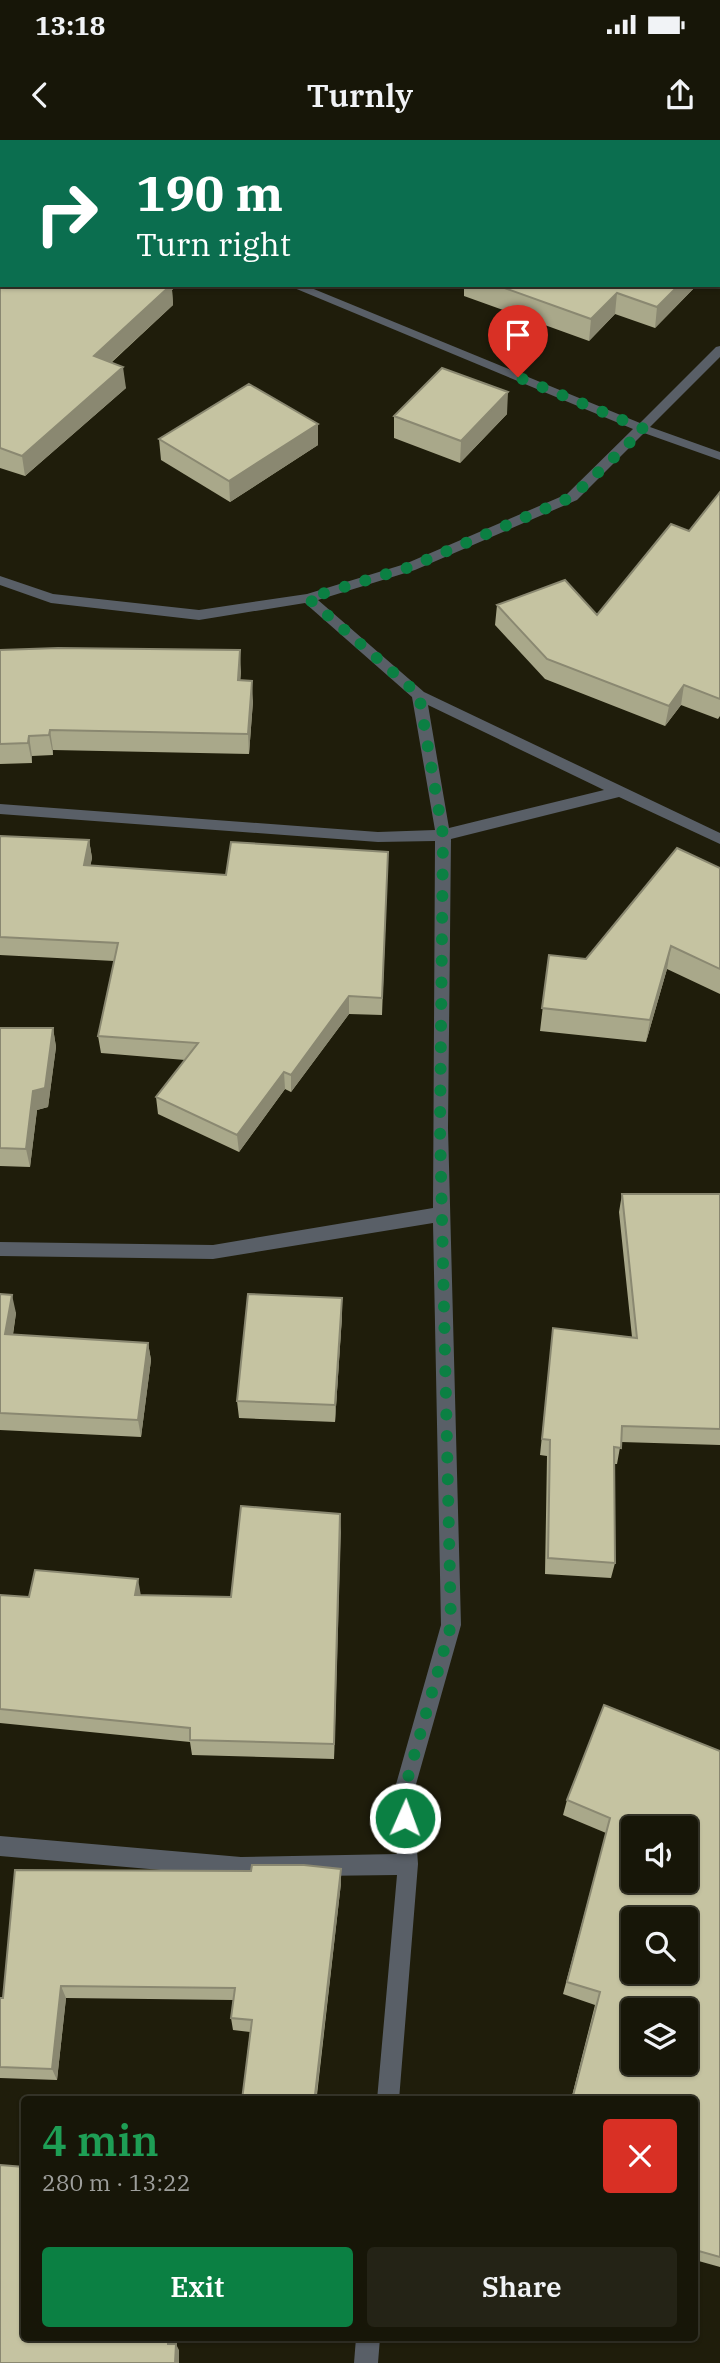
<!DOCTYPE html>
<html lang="en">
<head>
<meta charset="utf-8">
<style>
	body { margin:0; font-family:"IBM Plex Serif",serif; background:#242316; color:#f1f3f6; height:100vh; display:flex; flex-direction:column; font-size:26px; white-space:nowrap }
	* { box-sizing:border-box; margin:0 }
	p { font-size:23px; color:#9e9f9c }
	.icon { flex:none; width:38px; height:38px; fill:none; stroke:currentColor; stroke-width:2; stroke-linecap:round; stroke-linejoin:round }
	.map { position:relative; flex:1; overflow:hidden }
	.panel { position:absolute; left:21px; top:1956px; width:677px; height:245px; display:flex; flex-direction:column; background:#171608; border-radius:7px; box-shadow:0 2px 5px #0004,0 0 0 2px #363529 }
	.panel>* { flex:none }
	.guide { position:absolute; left:0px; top:0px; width:721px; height:147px; box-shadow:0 2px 5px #0004,0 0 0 2px #363529; background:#0b6e4f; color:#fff; overflow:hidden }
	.tools { position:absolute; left:621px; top:1676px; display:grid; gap:14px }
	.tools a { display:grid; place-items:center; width:77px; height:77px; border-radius:7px; background:#171608; box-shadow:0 2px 5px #0004,0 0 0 2px #363529; font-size:35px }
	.pin { position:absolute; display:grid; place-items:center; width:60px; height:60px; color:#fff; margin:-72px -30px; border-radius:50% 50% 50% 0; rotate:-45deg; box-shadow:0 0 7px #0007 }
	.pin .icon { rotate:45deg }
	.me { position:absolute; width:77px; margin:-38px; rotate:2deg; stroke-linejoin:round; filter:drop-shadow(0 0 5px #0008) }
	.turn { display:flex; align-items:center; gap:24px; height:147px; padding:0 21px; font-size:32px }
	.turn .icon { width:91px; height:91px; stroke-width:2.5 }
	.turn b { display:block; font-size:49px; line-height:60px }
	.round { display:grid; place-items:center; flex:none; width:74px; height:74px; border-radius:7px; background:#242316 }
	.headline { display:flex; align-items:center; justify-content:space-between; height:119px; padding:0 21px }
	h1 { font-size:42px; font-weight:600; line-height:52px; color:#1e9e55 }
	.action { display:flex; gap:14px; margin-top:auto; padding:14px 21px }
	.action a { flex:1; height:80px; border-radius:7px; background:#0b8043; color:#fff; font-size:28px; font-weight:600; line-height:80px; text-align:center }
	.action a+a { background:#242316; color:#f1f3f6 }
	.status { display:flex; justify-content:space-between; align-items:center; height:49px; padding:0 35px; background:#171608; direction:ltr }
	.status svg { height:19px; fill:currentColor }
	header { display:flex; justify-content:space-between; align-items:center; height:91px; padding:0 21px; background:#171608; font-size:32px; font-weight:600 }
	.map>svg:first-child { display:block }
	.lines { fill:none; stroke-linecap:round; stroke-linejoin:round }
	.street { fill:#595f67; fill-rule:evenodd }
	.wall { fill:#a9a88a }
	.shaded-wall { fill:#8a8871 }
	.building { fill:#c5c3a1; stroke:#8a8871; stroke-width:2; fill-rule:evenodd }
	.route { stroke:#0b8043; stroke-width:12; stroke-dasharray:0 21.6 }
</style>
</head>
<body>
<div class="status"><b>13:18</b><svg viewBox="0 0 49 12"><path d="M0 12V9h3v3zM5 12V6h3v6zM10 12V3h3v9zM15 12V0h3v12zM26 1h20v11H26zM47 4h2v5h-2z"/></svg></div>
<header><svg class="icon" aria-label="back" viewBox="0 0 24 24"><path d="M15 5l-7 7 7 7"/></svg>Turnly<svg class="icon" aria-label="share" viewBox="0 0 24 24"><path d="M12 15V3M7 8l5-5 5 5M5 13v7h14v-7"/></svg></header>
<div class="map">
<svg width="720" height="2223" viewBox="0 0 720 2223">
	<rect width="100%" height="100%" fill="#1f1d0b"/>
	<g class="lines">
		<!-- street -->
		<path class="street" d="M 0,37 L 2,37 L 2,44 L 0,44 Z
			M 287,145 L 304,145 L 640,283 L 716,207 L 720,206 L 720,217 L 650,287 L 720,312 L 720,320 L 644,293 L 577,360 L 415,430 L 318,460 L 424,552 L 720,693 L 720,704 L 619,657 L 451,699 L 448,988 L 461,1485 L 413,1655 L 418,1724 L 399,1960 L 377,1960 L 397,1735 L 241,1737 L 0,1716 L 0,1696 L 241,1717 L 397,1714 L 393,1655 L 441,1485 L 433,1083 L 213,1119 L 0,1116 L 0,1102 L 213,1105 L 433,1068 L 435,701 L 378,702 L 0,674 L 0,664 L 378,692 L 435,690 L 412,557 L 305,463 L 199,480 L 51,463 L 0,445 L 0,436 L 53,454 L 199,470 L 307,454 L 405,424 L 567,354 L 633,289 ZM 428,565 L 604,650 L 449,688 Z
			M 356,2198 L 380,2198 L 378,2223 L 354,2223 Z"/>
	</g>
	<!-- wall -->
	<path class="wall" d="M 31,0 L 720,0 L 720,66 L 719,67 L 719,2 L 36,2 Z
		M 0,71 L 175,147 L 172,150 L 173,165 L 111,223 L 126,248 L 25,336 L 0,328 Z
		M 464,145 L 697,145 L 655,188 L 615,174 L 589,201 L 464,156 Z
		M 507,274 L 460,323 L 394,298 L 394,276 Z
		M 318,284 L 318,305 L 230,362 L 161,320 L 159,299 Z
		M 720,352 L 720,576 L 718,579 L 681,565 L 665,586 L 545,539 L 495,485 L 497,465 L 597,475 L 689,391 Z
		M 0,510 L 241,531 L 240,541 L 253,561 L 249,614 L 53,610 L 53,615 L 32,616 L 32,623 L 0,624 Z
		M 0,696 L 89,700 L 92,718 L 90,726 L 226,735 L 388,712 L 382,875 L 349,874 L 291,952 L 285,949 L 239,1012 L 158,974 L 156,957 L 185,920 L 101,913 L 98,896 L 114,821 L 0,815 Z
		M 720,728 L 720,854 L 667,829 L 646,902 L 540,891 L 549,815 L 586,819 Z
		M 0,888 L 53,888 L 56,907 L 48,967 L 37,970 L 30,1027 L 0,1026 Z
		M 622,1054 L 720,1054 L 720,1305 L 621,1302 L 617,1324 L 614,1324 L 615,1423 L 611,1438 L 545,1434 L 547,1316 L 540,1315 L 553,1188 L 632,1197 L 619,1072 Z
		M 0,1154 L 16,1173 L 13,1195 L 148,1203 L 151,1220 L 141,1297 L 0,1290 Z
		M 342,1158 L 342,1176 L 335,1282 L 239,1278 L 237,1261 Z
		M 340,1374 L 334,1619 L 192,1615 L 190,1602 L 0,1583 L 0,1455 L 29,1457 L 141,1455 L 231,1457 Z
		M 720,1611 L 720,2127 L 695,2120 L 695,1960 L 571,1960 L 595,1865 L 563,1854 L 606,1693 L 563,1675 L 567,1660 Z
		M 341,1743 L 317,1955 L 321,1956 L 322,1960 L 242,1960 L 250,1892 L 233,1890 L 231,1878 L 233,1860 L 66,1858 L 57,1940 L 0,1938 L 0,1858 L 3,1858 Z"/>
	<!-- shaded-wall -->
	<path class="shaded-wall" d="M 159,145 L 175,145 L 175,147 L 172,150 L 173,165 L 96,236 L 94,216 Z
		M 679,145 L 697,145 L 655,188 L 657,167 Z
		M 617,153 L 615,174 L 589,201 L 591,179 Z
		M 123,227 L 126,248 L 25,336 L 22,316 Z
		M 508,252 L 507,274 L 460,323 L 461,301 Z
		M 318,284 L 318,305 L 230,362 L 229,341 Z
		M 240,510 L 241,531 L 239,561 L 238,540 Z
		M 252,541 L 253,561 L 249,614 L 248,594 Z
		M 684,545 L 681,565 L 665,586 L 669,566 Z
		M 50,590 L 53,610 L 53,615 L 49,595 Z
		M 29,596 L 32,616 L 32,623 L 28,603 Z
		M 89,700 L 92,718 L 87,743 L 84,725 Z
		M 671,806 L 667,829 L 646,902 L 650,880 Z
		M 349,856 L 349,874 L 291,952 L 291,935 Z
		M 53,888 L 56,907 L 48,967 L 37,970 L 30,1027 L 26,1009 L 33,951 Z
		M 284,932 L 285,949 L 239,1012 L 237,995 Z
		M 12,1155 L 16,1173 L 10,1212 L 5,1194 Z
		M 342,1158 L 342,1176 L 335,1282 L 335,1265 Z
		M 148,1203 L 151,1220 L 141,1297 L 138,1280 Z
		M 340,1374 L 341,1392 L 334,1619 L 334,1604 Z
		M 138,1439 L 141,1456 L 135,1455 Z
		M 341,1729 L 341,1743 L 316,1960 L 315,1955 Z
		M 61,1846 L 66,1858 L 57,1940 L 52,1929 Z
		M 168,2198 L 173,2198 L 172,2210 L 168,2204 Z
		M 176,2204 L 179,2210 L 179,2223 L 175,2223 Z"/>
	<!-- building -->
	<path class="building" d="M 90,0 L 720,0 L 720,48 L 719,48 L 719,2 L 95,2 Z
		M 0,71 L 2,71 L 2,145 L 171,145 L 94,216 L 123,227 L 22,316 L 0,308 Z
		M 496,145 L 679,145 L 657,167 L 617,153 L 591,179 Z
		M 442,228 L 508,252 L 461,301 L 394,276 Z
		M 249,244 L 318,284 L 229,341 L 159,299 Z
		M 720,352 L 720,559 L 684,545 L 669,566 L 547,519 L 497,465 L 565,440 L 597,475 L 671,384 L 689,391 Z
		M 58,508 L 240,510 L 238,540 L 252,541 L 248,594 L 50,590 L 49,595 L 29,596 L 28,603 L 0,604 L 0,510 Z
		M 0,696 L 89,700 L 84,725 L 226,735 L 231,702 L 388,712 L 382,858 L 349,856 L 291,935 L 284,932 L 237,995 L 156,957 L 198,903 L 98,896 L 118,803 L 0,797 Z
		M 677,708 L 720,728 L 720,829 L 671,806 L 650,880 L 542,868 L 549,815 L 586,819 Z
		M 0,888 L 53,888 L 45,948 L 33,951 L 26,1009 L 0,1008 Z
		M 622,1054 L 720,1054 L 720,1289 L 622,1286 L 621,1308 L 614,1307 L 615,1423 L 548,1418 L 550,1300 L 542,1299 L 553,1188 L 637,1198 Z
		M 0,1154 L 12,1155 L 5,1194 L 148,1203 L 138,1280 L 0,1273 Z
		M 248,1154 L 342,1158 L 335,1265 L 237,1261 Z
		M 241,1366 L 340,1374 L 334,1604 L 190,1600 L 190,1588 L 0,1569 L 0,1455 L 29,1457 L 35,1430 L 138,1439 L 135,1455 L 231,1457 Z
		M 604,1565 L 720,1611 L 720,2117 L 695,2110 L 695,1960 L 572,1960 L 600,1852 L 567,1842 L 610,1678 L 567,1660 ZM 634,1689 L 686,1689 L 686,1741 L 634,1741 ZM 634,1780 L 686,1780 L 686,1832 L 634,1832 ZM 634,1871 L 686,1871 L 686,1923 L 634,1923 Z
		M 252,1725 L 304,1725 L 341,1729 L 315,1955 L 321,1956 L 321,1960 L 242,1960 L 252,1880 L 231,1878 L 235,1848 L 61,1846 L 52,1929 L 0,1927 L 0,1858 L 3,1858 L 15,1730 L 251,1731 Z
		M 0,2025 L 24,2027 L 24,2198 L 168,2198 L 168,2204 L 176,2204 L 175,2223 L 0,2223 Z"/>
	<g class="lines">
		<!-- route -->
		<path class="route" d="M 405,1678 L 403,1655 L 451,1485 L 440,988 L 443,695 L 419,555 L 308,458 L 410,427 L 572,357 L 644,289 L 518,237"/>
	</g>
</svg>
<div class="tools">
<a><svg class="icon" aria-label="sound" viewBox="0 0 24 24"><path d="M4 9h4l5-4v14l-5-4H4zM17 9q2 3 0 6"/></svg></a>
<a><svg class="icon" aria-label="search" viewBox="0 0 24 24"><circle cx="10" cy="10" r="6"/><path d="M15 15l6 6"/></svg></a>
<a><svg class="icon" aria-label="layers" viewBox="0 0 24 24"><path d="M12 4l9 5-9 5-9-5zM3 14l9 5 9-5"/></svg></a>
</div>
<div class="pin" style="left:518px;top:237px;background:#d93025"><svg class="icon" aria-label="arrive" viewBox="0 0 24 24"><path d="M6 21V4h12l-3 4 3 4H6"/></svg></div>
<svg class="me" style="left:405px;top:1678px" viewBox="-20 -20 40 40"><circle r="17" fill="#0b8043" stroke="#fff" stroke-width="3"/><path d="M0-11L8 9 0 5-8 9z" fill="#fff"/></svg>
<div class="guide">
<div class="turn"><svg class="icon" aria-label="right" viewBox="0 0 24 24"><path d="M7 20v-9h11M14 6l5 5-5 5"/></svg><div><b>190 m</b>Turn right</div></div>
</div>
<section class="panel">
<div class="headline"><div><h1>4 min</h1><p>280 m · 13:22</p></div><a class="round" style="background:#d93025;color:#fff"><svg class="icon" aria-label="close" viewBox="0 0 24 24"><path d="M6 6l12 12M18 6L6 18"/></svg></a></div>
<div class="action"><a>Exit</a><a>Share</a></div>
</section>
</div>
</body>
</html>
